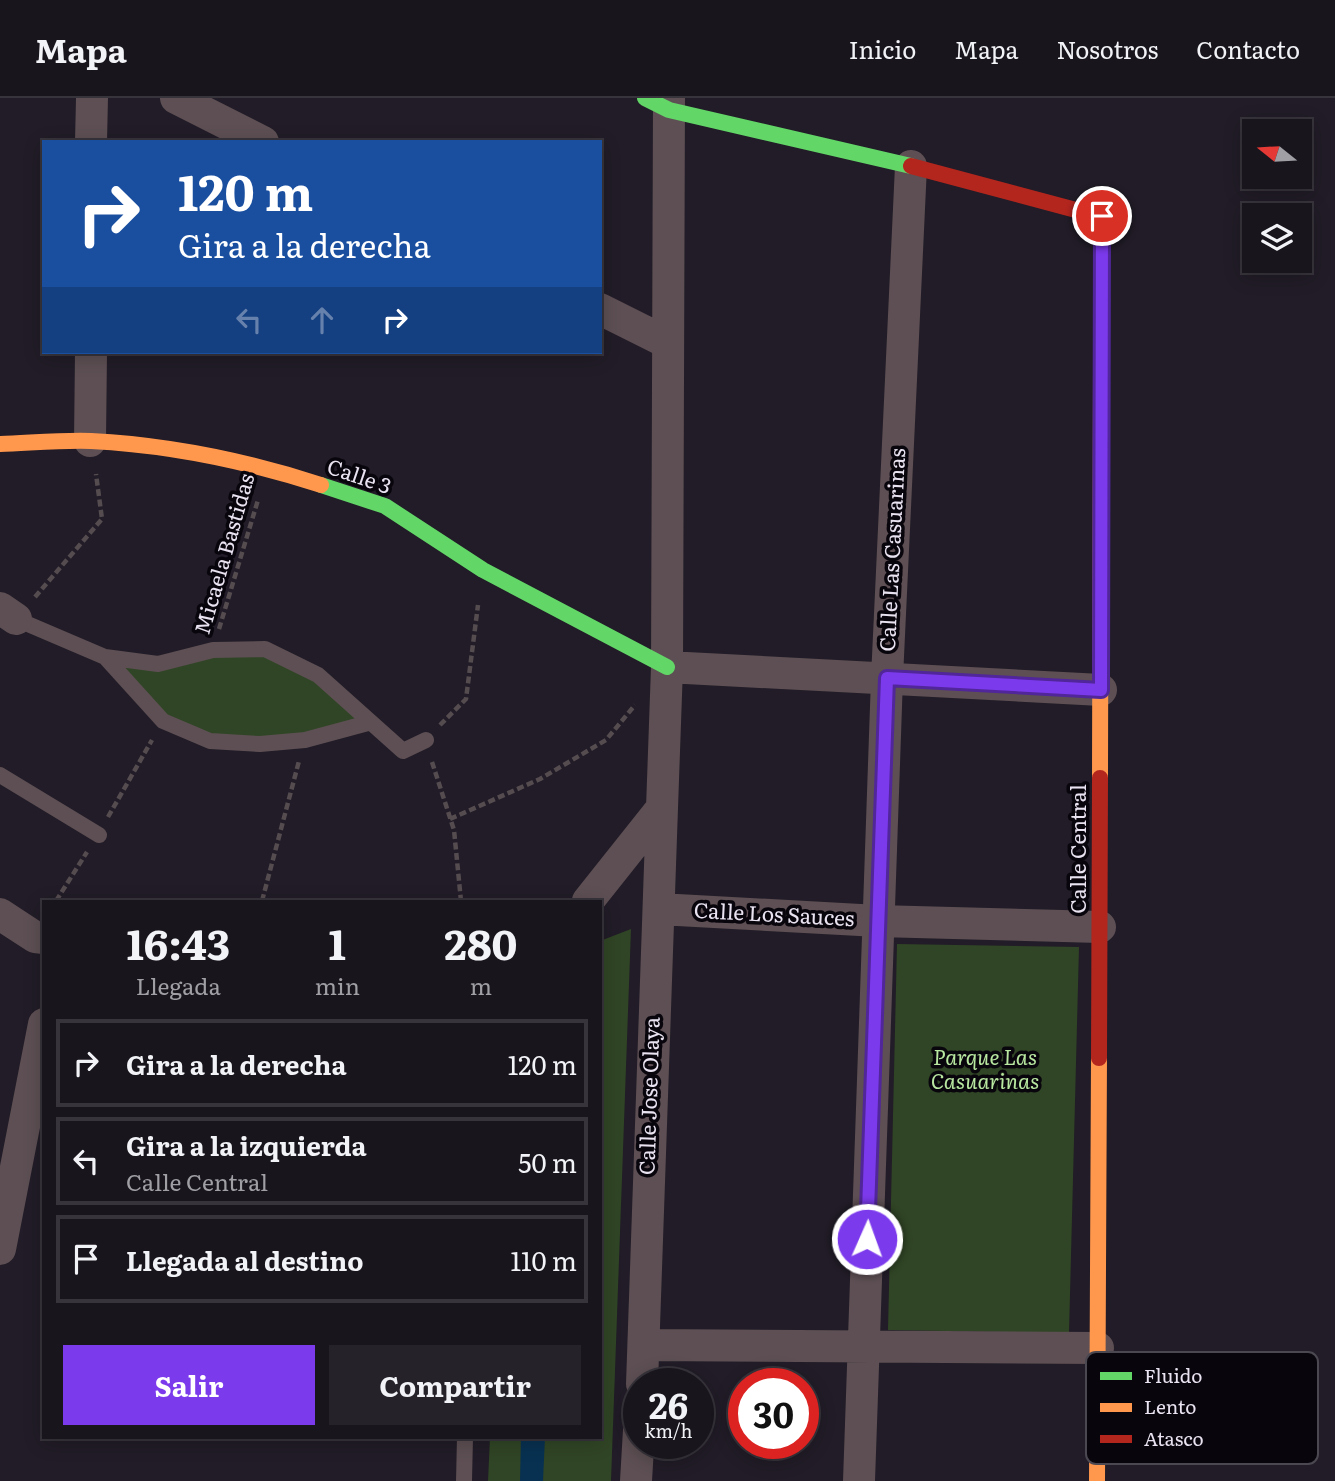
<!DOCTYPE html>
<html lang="es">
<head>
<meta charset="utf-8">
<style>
	body { margin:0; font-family:Literata,serif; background:#26222a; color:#f1f3f6; height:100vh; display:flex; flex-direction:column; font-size:26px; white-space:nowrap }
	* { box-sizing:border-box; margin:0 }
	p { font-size:23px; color:#9f9fa4 }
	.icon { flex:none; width:38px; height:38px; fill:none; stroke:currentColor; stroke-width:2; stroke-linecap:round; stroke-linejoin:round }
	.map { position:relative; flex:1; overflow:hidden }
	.panel { position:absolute; left:42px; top:802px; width:560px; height:539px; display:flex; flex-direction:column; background:#19151d; border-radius:0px; box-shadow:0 4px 18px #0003,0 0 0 2px #37343b }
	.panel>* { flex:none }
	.hud { position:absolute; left:42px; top:42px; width:560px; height:214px; border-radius:0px; box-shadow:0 4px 18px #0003,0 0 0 2px #37343b; background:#1a4fa0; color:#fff; overflow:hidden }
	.needle { width:46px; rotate:288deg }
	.controls { position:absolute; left:1242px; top:21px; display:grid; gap:14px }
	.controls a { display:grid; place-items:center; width:70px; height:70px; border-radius:0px; background:#19151d; box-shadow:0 4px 18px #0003,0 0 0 2px #37343b; font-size:35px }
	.speed { position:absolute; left:623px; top:1270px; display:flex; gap:14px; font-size:35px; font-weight:700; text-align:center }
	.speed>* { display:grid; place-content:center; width:91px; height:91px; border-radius:50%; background:#19151d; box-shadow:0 4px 18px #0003,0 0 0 2px #37343b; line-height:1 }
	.speed small { font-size:18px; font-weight:400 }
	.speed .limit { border:10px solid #d22; background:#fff; color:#111 }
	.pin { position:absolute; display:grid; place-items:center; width:60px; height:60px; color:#fff; margin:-30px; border:4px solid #fff; border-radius:50%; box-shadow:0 2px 7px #0007 }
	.me { position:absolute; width:77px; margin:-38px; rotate:2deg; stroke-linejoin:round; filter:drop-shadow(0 0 5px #0008) }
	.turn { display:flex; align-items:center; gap:24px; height:147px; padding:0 21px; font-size:32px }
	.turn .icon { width:91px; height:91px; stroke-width:2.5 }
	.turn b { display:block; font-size:49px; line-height:60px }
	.lanes { display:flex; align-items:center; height:66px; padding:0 21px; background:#0003; justify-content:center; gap:35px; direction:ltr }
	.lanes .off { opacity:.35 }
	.eta { display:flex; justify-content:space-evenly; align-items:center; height:119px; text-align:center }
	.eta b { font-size:42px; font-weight:700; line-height:49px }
	.primary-button { display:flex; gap:14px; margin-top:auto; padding:14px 21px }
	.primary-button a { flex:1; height:80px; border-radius:0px; background:#7c3aed; color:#fff; font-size:28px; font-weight:700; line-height:80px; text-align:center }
	.primary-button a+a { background:#26222a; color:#f1f3f6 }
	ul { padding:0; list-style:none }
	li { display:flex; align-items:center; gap:21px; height:88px; margin:0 14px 10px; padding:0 7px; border:4px solid #37343b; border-radius:0px }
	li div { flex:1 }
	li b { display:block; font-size:26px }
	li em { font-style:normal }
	header { display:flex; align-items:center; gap:42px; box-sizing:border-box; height:98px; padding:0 35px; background:#19151d; border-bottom:2px solid #37343b }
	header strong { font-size:33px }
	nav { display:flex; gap:38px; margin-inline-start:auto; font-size:24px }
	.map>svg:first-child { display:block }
	.green { fill:#304525 }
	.water { fill:#083151 }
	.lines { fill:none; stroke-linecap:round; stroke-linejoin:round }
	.path { stroke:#554c50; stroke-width:4.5; stroke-dasharray:7 3.5; stroke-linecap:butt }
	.lane { stroke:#5d4f53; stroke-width:16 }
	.street { stroke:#5d4f53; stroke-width:32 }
	.fast { stroke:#63d668; stroke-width:16 }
	.slow { stroke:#ff974d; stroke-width:16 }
	.jam { stroke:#b3261e; stroke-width:16 }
	.route-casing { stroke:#51269a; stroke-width:18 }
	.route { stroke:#7c3aed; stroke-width:12 }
	.labels { text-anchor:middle; stroke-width:7; stroke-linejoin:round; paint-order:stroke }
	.street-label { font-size:21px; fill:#e9e3f1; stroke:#09050d }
	.park-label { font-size:21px; font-style:italic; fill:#b8e7a0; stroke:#09050d }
	.key { fill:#09050d; stroke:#4c4851; stroke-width:2 }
	.key-label { font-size:19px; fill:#e9e3f1 }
</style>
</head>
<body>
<header>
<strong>Mapa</strong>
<nav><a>Inicio</a><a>Mapa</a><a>Nosotros</a><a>Contacto</a></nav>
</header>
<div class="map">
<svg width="1335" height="1383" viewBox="0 0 1335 1383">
	<rect width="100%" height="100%" fill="#211c27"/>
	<!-- green -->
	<path class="green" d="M 265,551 L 318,577 L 368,625 L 320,640 L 210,643 L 163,623 L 105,559 L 158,566 Z
		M 631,831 L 611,1383 L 488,1383 L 490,1339 L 600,1339 L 600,843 Z
		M 897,846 L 1079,849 L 1069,1235 L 888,1232 Z"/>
	<!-- water -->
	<path class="water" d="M 521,1339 L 545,1339 L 543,1383 L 520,1383 Z"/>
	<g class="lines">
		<!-- path -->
		<path class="path" d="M 35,499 L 102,421 L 96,376
			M 219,531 L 258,402
			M 440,627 L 466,601 L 478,507
			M 432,664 L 454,732 L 461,803
			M 108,719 L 152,642
			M 450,721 L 540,681 L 606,642 L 635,607
			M 56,803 L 87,754
			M 262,803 L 299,663"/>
		<!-- lane -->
		<path class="lane" d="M 16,521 L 105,559 L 163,623 L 210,643 L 260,646 L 305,642 L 368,625
			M 105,559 L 158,566 L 213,552 L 265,551 L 318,577 L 403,653 L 426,642
			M 0,677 L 99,737
			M 464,1383 L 465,1339"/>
		<!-- street -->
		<path class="street" d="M 176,0 L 263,44
			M 91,44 L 92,0
			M 600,211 L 668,245
			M 90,343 L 91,254
			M 0,510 L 16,521
			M 667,569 L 1101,592
			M 588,803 L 662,710 L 667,569 L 669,0
			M 659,811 L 878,823 L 1100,829
			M 0,816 L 35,839 L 44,840
			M 0,1151 L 44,926
			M 644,1247 L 1098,1250
			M 642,1286 L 662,710
			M 636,1383 L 639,1332
			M 859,1383 L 887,580 L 911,68"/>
		<!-- fast -->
		<path class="fast" d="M 645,0 L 669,12 L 911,68
			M 321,387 L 385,408 L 483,472 L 667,569"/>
		<!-- slow -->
		<path class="slow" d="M 0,346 C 30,345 61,342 91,343 C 169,347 247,363 321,387
			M 1100,680 L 1101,273
			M 1097,1383 L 1099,960"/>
		<!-- jam -->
		<path class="jam" d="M 911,68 L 1102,119 L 1101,273
			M 1099,960 L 1100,680"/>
	</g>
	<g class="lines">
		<defs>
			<path id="route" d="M 867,1141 L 887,580 L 1101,592 L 1102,118"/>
		</defs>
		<!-- route casing -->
		<use href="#route" class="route-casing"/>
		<!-- route -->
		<use href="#route" class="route"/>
	</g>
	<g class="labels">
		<!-- street labels -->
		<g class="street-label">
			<text transform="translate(359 379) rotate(19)" y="7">Calle 3</text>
			<text transform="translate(893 452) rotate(-87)" y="7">Calle Las Casuarinas</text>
			<text transform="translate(225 456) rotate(-74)" y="7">Micaela Bastidas</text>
			<text transform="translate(1079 751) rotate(-90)" y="7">Calle Central</text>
			<text transform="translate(774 817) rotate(3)" y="7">Calle Los Sauces</text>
			<text transform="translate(650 998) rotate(-88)" y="7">Calle Jose Olaya</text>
		</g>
		<!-- park labels -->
		<g class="park-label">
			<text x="985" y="967">Parque Las<tspan x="985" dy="24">Casuarinas</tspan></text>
		</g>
	</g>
	<!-- legend -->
	<rect x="1086" y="1254" width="232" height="112" rx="10" class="key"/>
	<rect x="1100" y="1274" width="32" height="8" fill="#63d668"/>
	<rect x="1100" y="1305" width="32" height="9" fill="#ff974d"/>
	<rect x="1100" y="1337" width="32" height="8" fill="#b3261e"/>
	<g class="key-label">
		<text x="1144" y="1285">Fluido</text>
		<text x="1144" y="1316">Lento</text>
		<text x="1144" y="1348">Atasco</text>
	</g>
</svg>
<div class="controls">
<a><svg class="needle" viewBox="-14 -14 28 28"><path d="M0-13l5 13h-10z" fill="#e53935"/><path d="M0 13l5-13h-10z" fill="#9f9fa4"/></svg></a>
<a><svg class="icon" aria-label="layers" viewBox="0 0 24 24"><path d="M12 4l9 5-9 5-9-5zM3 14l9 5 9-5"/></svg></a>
</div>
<div class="speed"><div>26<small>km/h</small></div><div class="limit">30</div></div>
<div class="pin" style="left:1102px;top:118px;background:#d93025"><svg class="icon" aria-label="arrive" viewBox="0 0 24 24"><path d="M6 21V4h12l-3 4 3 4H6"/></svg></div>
<svg class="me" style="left:867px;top:1141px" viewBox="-20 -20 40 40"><circle r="17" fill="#7c3aed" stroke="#fff" stroke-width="3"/><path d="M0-11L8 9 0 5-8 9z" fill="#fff"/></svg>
<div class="hud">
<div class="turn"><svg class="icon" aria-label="right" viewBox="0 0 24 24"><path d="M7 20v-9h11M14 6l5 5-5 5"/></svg><div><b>120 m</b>Gira a la derecha</div></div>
<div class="lanes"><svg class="icon off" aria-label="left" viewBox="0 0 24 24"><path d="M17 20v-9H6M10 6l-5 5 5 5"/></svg><svg class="icon off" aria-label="ahead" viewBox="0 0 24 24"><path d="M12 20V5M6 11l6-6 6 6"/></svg><svg class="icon" aria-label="right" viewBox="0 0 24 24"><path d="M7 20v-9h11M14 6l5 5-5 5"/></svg></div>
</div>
<section class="panel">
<div class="eta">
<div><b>16:43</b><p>Llegada</p></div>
<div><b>1</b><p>min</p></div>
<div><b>280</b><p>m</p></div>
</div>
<ul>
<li><svg class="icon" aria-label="right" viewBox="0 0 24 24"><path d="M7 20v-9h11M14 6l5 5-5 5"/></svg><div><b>Gira a la derecha</b></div><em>120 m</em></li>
<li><svg class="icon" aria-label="left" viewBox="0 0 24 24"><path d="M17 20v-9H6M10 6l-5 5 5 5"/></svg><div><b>Gira a la izquierda</b><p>Calle Central</p></div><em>50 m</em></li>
<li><svg class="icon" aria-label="arrive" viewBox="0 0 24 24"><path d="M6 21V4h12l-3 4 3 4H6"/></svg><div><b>Llegada al destino</b></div><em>110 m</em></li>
</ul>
<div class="primary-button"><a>Salir</a><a>Compartir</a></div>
</section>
</div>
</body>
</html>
